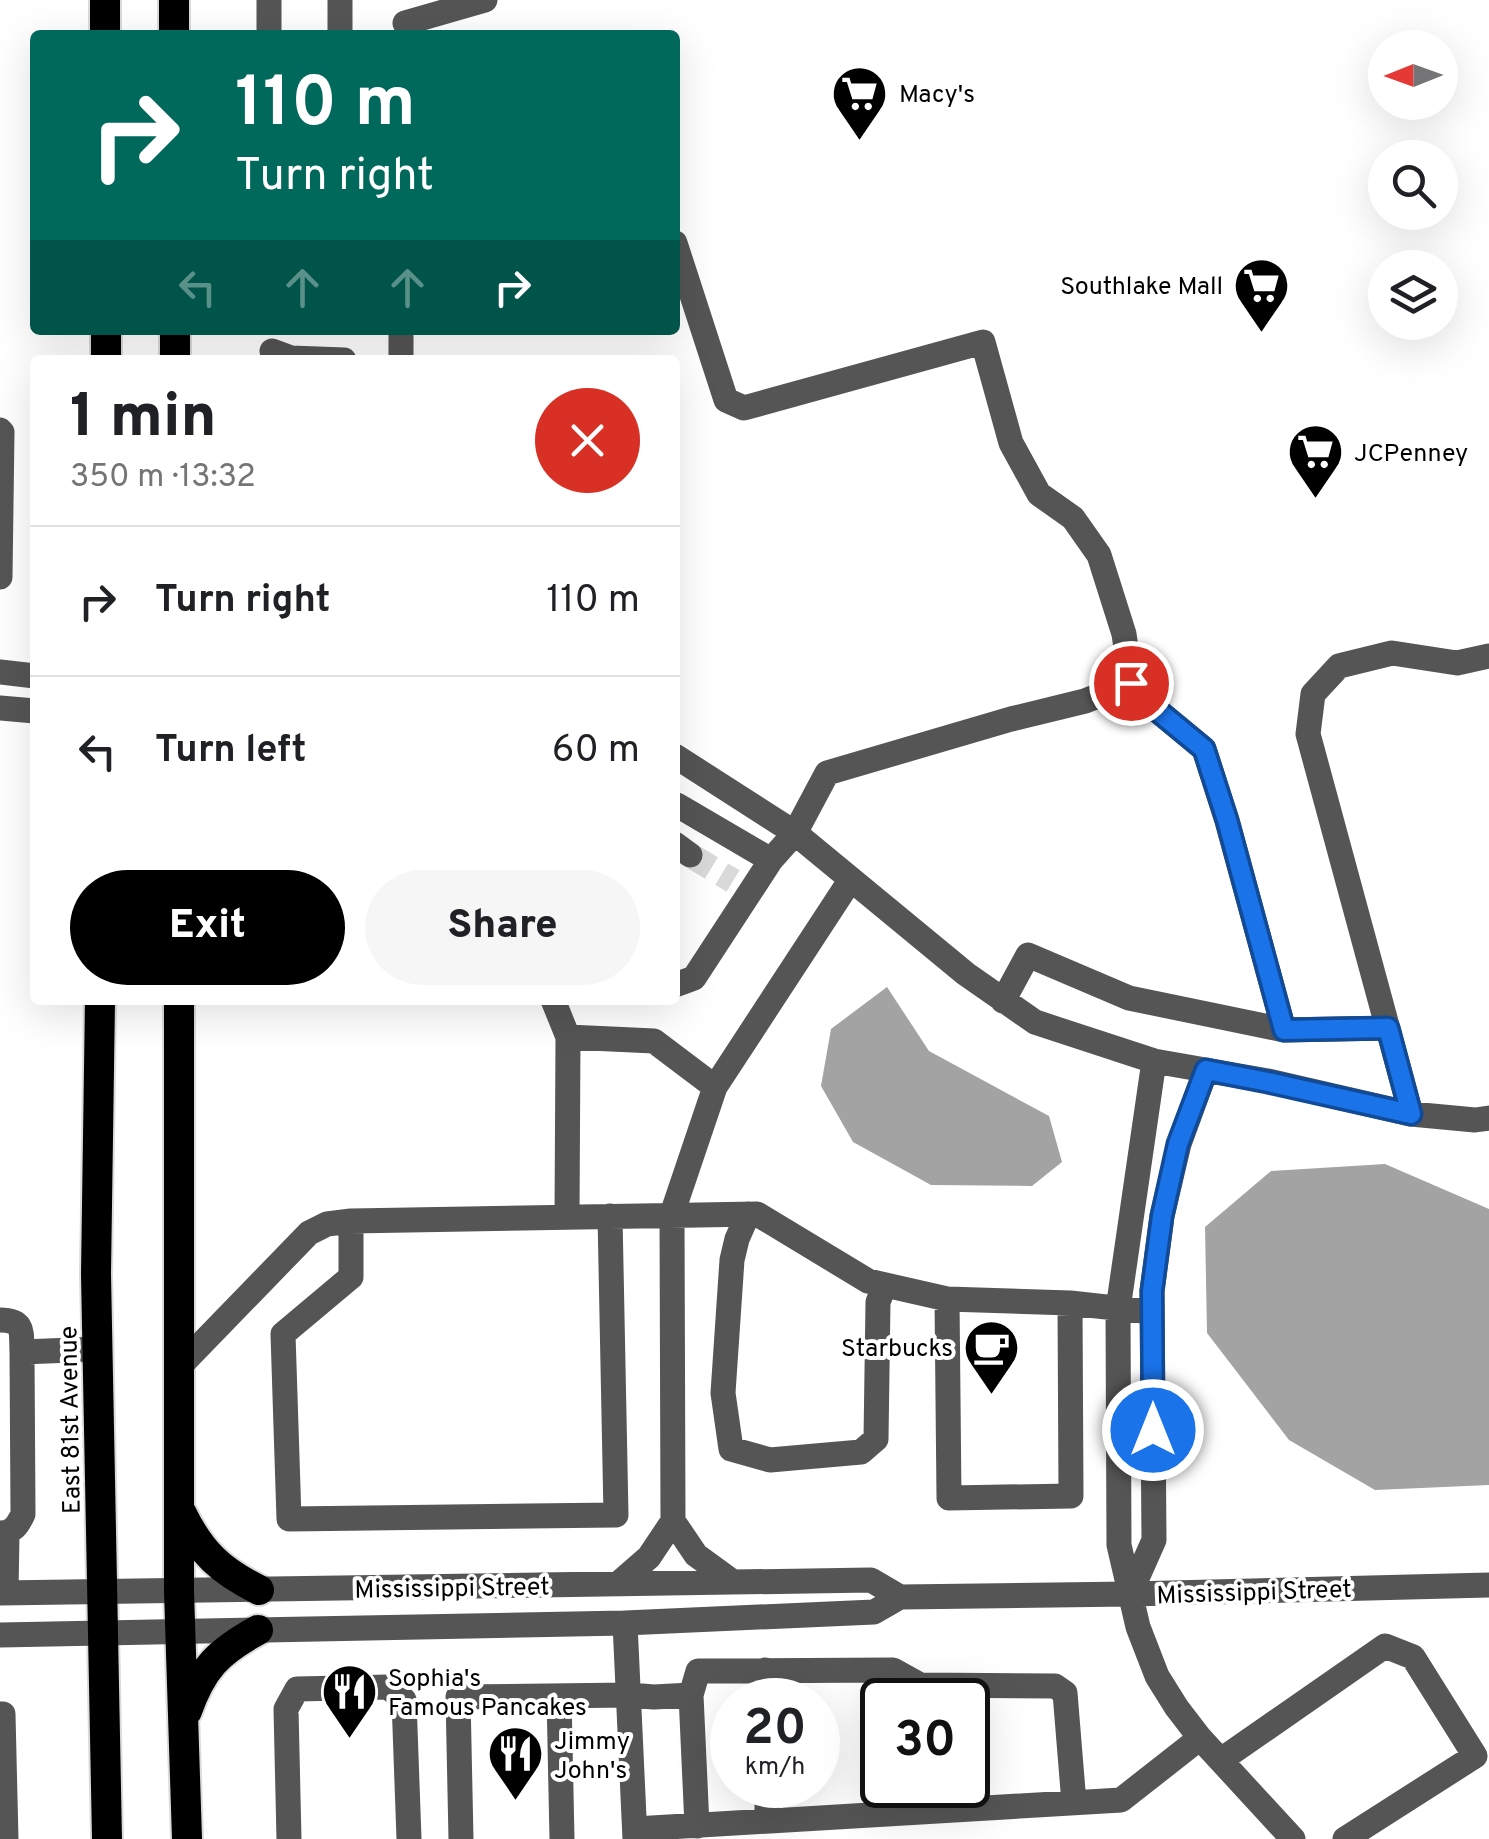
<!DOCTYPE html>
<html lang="en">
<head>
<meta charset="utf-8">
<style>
	body { margin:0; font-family:Overpass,sans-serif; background:#f6f6f6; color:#202124; height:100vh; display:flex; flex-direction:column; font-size:38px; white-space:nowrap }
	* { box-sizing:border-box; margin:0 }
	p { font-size:32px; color:#757577 }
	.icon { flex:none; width:55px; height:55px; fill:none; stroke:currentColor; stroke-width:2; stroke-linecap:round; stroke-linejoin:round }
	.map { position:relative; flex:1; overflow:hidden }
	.panel { position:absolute; left:30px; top:355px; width:650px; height:650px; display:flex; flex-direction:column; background:#fff; border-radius:10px; box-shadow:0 10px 40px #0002 }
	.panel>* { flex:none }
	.hud { position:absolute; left:30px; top:30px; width:650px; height:305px; border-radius:10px; box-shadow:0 10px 40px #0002; background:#00695c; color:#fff; overflow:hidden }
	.needle { width:65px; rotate:269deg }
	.fabs { position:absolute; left:1368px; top:30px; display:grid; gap:20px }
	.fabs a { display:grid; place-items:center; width:90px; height:90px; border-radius:50%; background:#fff; box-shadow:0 10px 40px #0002; font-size:50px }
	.speed { position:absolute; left:710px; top:1678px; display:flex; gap:20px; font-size:50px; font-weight:700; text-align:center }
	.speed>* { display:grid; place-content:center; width:130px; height:130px; border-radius:50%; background:#fff; box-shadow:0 10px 40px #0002; line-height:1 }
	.speed small { font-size:25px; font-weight:400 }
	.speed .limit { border:5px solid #111; border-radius:15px; background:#fff; color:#111 }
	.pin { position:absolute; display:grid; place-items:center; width:85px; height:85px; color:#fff; margin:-42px; border:5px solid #fff; border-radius:50%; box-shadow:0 2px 10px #0007 }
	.me { position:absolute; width:110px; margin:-55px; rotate:0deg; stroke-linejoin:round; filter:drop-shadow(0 0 8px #0008) }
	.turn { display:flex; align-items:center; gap:35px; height:210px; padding:0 40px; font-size:45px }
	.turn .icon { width:130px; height:130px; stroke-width:2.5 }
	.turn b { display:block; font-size:70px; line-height:85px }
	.lanes { display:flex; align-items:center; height:95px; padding:0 40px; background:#0003; justify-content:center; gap:50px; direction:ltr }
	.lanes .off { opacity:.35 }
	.round { display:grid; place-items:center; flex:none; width:105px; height:105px; border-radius:52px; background:#f6f6f6 }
	.headline { display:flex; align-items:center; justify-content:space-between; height:170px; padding:0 40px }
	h1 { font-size:60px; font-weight:800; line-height:75px }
	.cta { display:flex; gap:20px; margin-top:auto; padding:20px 40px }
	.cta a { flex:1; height:115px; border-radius:60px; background:#000; color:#fff; font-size:40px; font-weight:800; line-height:115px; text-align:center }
	.cta a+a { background:#f6f6f6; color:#202124 }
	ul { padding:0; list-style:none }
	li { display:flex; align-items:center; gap:30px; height:150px; padding:0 40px; border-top:2px solid #e0e0e0 }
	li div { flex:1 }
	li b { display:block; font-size:38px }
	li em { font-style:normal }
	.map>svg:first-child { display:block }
	.water { fill:#a3a3a3 }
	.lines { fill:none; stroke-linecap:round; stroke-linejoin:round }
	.minor-tunnel { stroke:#d9d9d9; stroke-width:25; stroke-dasharray:25 12; stroke-linecap:butt }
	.highway-casing { stroke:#dbdbdb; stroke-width:34 }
	.minor { stroke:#555; stroke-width:25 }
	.highway { stroke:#000; stroke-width:30 }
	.route-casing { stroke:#114b97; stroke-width:25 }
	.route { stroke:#1a73e8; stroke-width:18 }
	.labels { text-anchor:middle; stroke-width:8; stroke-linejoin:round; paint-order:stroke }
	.poi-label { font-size:25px; fill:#000; stroke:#fff; text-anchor:start }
	.street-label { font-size:25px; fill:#000; stroke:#fff }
</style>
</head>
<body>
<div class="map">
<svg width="1489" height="1839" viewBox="0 0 1489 1839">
	<rect width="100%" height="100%" fill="#fff"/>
	<!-- water -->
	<path class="water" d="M 887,987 L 929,1051 L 1049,1116 L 1062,1162 L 1032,1186 L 931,1185 L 853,1142 L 821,1086 L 831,1029 Z
		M 1385,1164 L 1489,1209 L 1489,1485 L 1375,1490 L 1289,1440 L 1207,1333 L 1205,1227 L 1271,1171 Z"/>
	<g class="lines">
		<!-- minor-tunnel -->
		<path class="minor-tunnel" d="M 690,855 L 733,881"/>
		<defs>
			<path id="highway" d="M 105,0 L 105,35
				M 174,0 L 174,35
				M 106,330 L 106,360
				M 175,330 L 175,360
				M 100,1000 L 96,1274 L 107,1839
				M 179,1000 L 179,1591 L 187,1839
				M 182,1514 C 201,1553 221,1571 259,1590
				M 187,1711 C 202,1668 218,1652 258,1630"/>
		</defs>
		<!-- highway casing -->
		<use href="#highway" class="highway-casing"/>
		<!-- minor -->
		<path class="minor" d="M 269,0 L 269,35
			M 340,0 L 340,35
			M 405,23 L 485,0
			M 675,243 L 726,400 L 744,408 L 983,342 L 1011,443 L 1039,494 L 1073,518 L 1099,555 L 1124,634 L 1131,683 L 1085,701 L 1011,719 L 827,773 L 795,833 L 771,860 L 677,805
			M 272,351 L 291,358 L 344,360
			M 401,360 L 401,330
			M 0,430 L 2,432 L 0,577
			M 0,672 L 35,676
			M 1131,683 L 1158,711 L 1204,749 L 1227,821 L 1284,1030
			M 0,708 L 35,711
			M 675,756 L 795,833 L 966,974 L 1035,1022 L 1154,1061 L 1268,1081 L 1411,1114 L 1475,1120 L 1489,1118
			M 675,844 L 690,855
			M 675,985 L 694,978 L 771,860
			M 553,1000 L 568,1037
			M 1003,1001 L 1028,955 L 1129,998 L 1284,1030 L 1387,1028
			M 1154,1061 L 1118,1309 L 1119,1545 L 1138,1627 L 1157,1676 L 1177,1708 L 1200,1738 L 1293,1839
			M 1411,1114 L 1308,734 L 1313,694 L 1339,666 L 1392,653 L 1457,663 L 1489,656
			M 748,1214 L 737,1239 L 732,1260 L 723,1393 L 731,1449 L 770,1460 L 861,1452 L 876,1439 L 878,1302 L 885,1285
			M 567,1217 L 568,1037 L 654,1041 L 715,1087
			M 351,1221 L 351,1277 L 283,1334 L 289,1519 L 616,1515 L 610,1216
			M 947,1299 L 949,1498 L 1071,1496 L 1070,1303
			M 0,1320 C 25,1320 21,1332 22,1352 L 98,1349
			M 179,1367 L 309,1233 L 327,1224 L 351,1221 L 757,1214 L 868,1281 L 947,1299 L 1070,1303 L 1152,1312
			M 673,1521 L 696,1555 L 733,1582
			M 0,1533 C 13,1533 18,1525 23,1514 L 22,1352
			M 618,1584 L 649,1557 L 673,1521 L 672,1214 L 715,1087 L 851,879
			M 0,1593 L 871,1580 L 900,1597
			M 6,1593 L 7,1533
			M 1130,1594 L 1154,1540 L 1152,1291 L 1162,1216 L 1179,1144 L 1206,1070
			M 625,1623 L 635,1839
			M 0,1635 L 625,1623 L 874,1612 L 900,1597 L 1130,1594 L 1489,1585
			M 765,1670 L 766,1700
			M 691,1695 L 697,1826
			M 559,1696 L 562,1839
			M 0,1714 L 3,1714 L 6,1839
			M 1221,1760 L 1385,1646 L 1413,1657 L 1475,1756 L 1345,1839
			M 767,1785 L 767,1821
			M 635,1829 L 1121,1800 L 1200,1738
			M 289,1839 L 286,1709 L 297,1689 L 388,1687 L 404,1700 L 409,1839
			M 461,1839 L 458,1697 L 629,1695 L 654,1697 L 691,1695 L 698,1671 L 893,1670 L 920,1685 L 1055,1686 L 1065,1693 L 1074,1803"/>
		<!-- highway -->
		<use href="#highway" class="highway"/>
	</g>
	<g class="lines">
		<defs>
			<path id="route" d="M 1131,683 L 1158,711 L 1204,749 L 1227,820 L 1284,1030 L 1388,1028 L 1411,1114 L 1268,1082 L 1206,1070 L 1178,1144 L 1162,1216 L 1152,1291 L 1153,1430"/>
		</defs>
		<!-- route casing -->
		<use href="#route" class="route-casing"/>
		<!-- route -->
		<use href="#route" class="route"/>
	</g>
	<!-- icons -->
	<defs>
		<symbol id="supermarket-pin" viewBox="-11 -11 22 30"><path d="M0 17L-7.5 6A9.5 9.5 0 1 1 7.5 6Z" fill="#000" stroke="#fff"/><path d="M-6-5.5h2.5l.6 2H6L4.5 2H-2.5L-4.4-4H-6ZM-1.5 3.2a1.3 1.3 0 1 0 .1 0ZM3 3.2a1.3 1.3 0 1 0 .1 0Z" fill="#fff"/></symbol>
		<symbol id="cafe-pin" viewBox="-11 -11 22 30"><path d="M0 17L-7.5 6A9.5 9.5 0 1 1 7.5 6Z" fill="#000" stroke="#fff"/><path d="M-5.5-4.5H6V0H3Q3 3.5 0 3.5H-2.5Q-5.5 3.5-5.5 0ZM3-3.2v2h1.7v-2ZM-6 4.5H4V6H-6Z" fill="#fff"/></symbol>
		<symbol id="restaurant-pin" viewBox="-11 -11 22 30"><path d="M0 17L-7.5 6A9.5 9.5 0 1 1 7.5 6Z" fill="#000" stroke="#fff"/><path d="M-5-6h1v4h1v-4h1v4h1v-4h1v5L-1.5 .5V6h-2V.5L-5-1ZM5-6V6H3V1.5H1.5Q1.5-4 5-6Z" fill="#fff"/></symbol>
	</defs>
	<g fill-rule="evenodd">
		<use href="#supermarket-pin" x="828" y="62" width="63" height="86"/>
		<use href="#supermarket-pin" x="1230" y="254" width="63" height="86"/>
		<use href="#supermarket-pin" x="1284" y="420" width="63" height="86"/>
		<use href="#cafe-pin" x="960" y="1316" width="63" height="86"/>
		<use href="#restaurant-pin" x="318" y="1660" width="63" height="86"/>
		<use href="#restaurant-pin" x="484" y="1722" width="63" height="86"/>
	</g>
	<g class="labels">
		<!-- poi labels -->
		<g class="poi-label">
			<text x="899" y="102">Macy's</text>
			<text x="1223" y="294" text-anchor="end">Southlake Mall</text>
			<text x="1354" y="461">JCPenney</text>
			<text x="953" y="1356" text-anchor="end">Starbucks</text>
			<text x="388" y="1686">Sophia's<tspan x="388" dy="29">Famous Pancakes</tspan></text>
			<text x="554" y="1749">Jimmy<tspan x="554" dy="29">John's</tspan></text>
		</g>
		<!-- street labels -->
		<g class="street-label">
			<text transform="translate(69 1420) rotate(-91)" y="9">East 81st Avenue</text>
			<text transform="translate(452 1587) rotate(-1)" y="9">Mississippi Street</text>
			<text transform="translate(1254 1591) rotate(-2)" y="9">Mississippi Street</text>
		</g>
	</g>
</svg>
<div class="fabs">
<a><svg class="needle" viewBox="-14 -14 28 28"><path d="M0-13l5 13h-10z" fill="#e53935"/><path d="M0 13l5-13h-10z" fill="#757577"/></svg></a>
<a><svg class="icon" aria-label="search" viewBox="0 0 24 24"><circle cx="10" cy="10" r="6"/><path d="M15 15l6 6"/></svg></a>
<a><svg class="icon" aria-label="layers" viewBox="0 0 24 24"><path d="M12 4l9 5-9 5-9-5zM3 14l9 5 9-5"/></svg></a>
</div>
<div class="speed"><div>20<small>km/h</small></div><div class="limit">30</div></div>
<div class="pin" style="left:1131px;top:683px;background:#d93025"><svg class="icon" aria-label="arrive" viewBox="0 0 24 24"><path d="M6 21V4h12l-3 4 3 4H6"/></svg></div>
<svg class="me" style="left:1153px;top:1430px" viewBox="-20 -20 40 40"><circle r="17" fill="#1a73e8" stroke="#fff" stroke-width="3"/><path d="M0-11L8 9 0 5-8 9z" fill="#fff"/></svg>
<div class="hud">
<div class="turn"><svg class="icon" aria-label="right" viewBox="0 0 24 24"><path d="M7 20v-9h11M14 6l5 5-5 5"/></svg><div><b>110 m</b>Turn right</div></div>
<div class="lanes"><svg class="icon off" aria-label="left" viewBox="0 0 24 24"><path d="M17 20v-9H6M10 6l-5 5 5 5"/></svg><svg class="icon off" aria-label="ahead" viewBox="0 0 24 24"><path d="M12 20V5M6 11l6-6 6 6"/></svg><svg class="icon off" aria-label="ahead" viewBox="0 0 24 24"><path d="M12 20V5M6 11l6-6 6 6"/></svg><svg class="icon" aria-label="right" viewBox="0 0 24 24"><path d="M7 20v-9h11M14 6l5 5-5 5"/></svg></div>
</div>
<section class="panel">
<div class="headline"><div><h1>1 min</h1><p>350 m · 13:32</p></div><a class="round" style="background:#d93025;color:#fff"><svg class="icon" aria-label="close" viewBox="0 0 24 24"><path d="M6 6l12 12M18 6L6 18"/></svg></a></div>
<ul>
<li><svg class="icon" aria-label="right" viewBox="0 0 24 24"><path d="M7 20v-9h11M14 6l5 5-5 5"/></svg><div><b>Turn right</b></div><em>110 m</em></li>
<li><svg class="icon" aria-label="left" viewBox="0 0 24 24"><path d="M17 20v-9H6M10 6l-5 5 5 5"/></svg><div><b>Turn left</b></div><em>60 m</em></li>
</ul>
<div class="cta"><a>Exit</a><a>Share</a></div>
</section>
</div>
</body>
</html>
